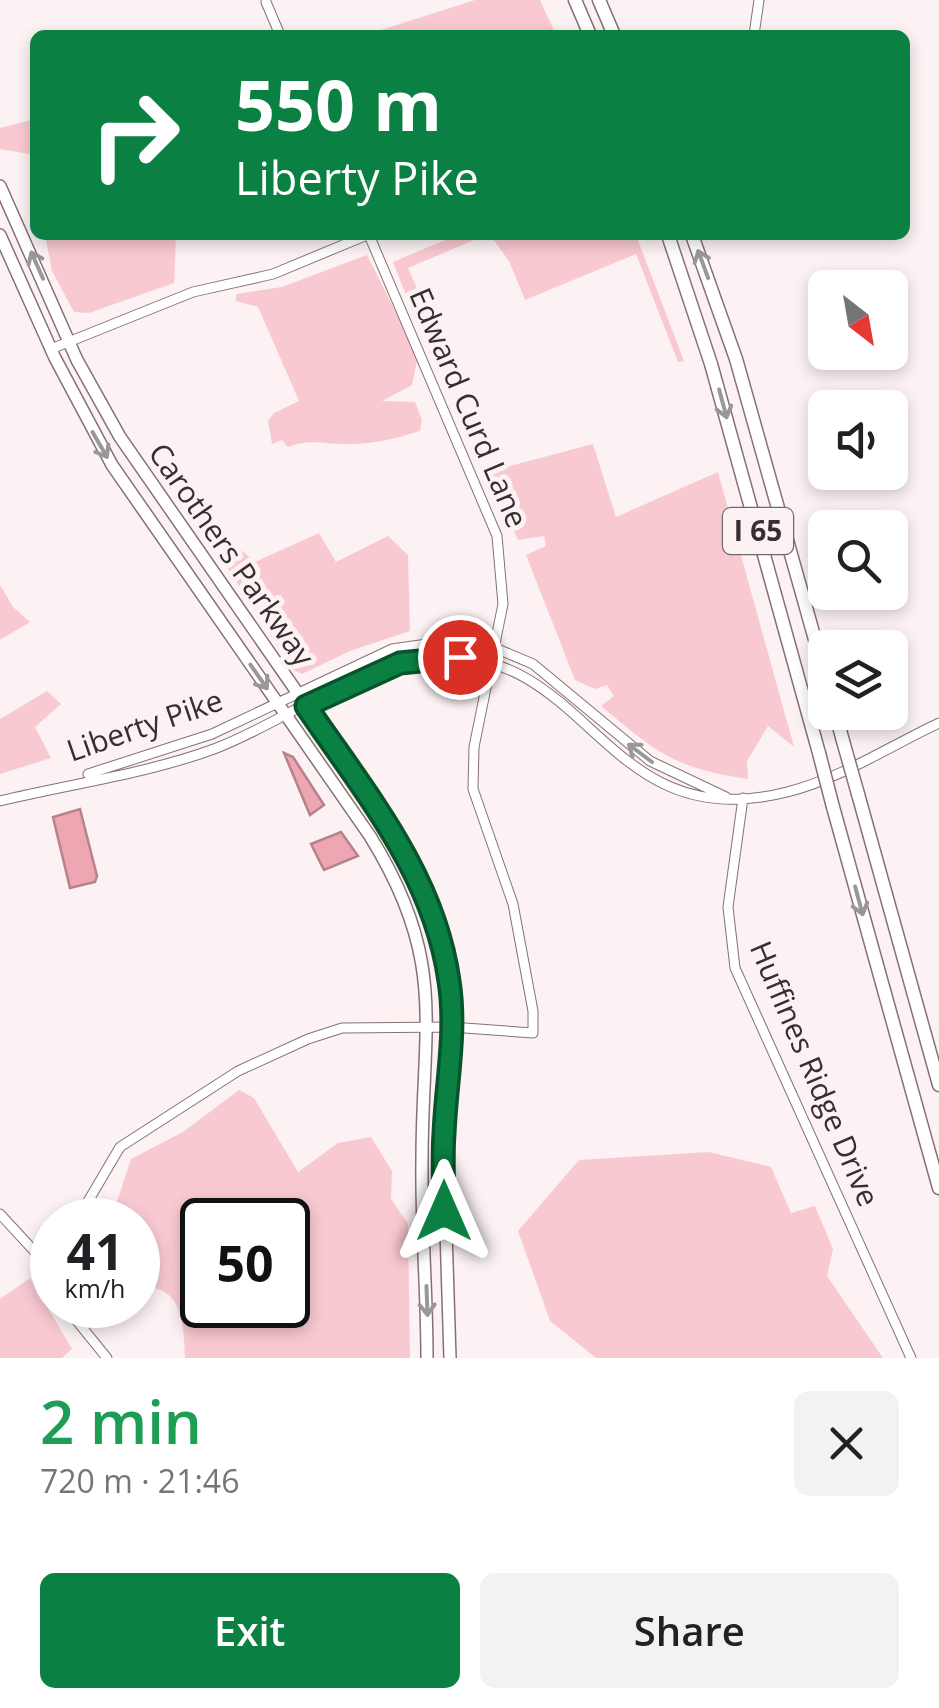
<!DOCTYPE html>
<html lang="en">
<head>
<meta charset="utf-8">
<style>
	body { margin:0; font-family:"Open Sans",sans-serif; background:#f2f2f2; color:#202124; height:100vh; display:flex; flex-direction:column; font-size:38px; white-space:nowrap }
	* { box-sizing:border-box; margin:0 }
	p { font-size:32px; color:#757577 }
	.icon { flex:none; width:55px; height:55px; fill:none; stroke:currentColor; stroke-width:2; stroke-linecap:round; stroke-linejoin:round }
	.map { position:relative; height:1358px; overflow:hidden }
	.drawer { display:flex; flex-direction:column; background:#fff; flex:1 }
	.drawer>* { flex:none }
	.guide { position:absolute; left:30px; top:30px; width:880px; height:210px; border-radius:15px; box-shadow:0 5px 15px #0003; background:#0b8043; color:#fff; overflow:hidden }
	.needle { width:65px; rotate:149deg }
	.tools { position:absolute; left:808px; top:270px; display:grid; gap:20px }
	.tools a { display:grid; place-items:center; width:100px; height:100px; border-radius:15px; background:#fff; box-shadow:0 5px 15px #0003; font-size:50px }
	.speed { position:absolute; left:30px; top:1198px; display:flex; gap:20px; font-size:50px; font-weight:700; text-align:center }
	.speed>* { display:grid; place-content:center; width:130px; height:130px; border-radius:50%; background:#fff; box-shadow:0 5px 15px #0003; line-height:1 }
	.speed small { font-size:25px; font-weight:400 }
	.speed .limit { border:5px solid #111; border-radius:15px; background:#fff; color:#111 }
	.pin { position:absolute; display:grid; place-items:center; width:85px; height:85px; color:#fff; margin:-42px; border:5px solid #fff; border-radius:50%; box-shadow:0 2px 10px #0007 }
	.me { position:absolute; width:110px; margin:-55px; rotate:0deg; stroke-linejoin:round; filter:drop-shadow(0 0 8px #0008) }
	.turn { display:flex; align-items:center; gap:35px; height:210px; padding:0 40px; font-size:45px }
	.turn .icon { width:130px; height:130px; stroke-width:2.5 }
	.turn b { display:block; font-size:70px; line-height:85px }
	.round { display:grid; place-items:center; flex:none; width:105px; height:105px; border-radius:15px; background:#f2f2f2 }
	.head { display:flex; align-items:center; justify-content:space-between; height:170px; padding:0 40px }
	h1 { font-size:60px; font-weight:600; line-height:75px; color:#1e9e55 }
	.button { display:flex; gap:20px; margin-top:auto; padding:20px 40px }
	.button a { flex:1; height:115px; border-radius:15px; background:#0b8043; color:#fff; font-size:40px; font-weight:600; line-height:115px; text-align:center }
	.button a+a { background:#f2f2f2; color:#202124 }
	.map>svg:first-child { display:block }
	.green { fill:#f9c9d1; fill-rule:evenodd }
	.water { fill:#eda6b2; stroke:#b6828b; stroke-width:2.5 }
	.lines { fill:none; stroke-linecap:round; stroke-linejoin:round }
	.minor-casing { stroke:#877074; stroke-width:11 }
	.major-casing { stroke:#877074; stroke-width:14 }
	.highway-casing { stroke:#877074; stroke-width:15 }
	.minor { stroke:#fff; stroke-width:9 }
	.major { stroke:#fff; stroke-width:11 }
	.highway { stroke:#fff; stroke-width:12 }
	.highway-bridge-casing { stroke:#877074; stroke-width:15; stroke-linecap:butt }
	.highway-bridge { stroke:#fff; stroke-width:12 }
	.oneway { stroke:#9b9697 }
	.route-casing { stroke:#07532c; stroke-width:25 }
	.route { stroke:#0b8043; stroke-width:18 }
	.labels { text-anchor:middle; stroke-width:10; stroke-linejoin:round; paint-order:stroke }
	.shield { fill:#fcf2f3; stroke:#72696a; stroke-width:2.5 }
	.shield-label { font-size:28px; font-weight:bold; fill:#372e2f }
	.street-label { font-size:30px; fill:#372e2f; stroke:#fcf2f3 }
</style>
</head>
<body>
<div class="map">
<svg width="939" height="1358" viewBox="0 0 939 1358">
	<rect width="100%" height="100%" fill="#fcf2f3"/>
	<!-- green -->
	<path class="green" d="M 475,0 L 540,0 L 556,35 L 365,35 Z
		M 35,119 L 35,155 L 0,149 L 0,128 Z
		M 45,235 L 176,235 L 174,283 L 89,313 L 74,312 L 52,271 Z
		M 457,235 L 486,235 L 408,268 L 432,322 L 418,326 L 393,262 Z
		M 490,235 L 636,235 L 684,361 L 678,362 L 636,254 L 525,300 L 509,261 Z
		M 367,255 L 418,356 L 412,385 L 382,401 L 415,402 L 422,420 L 420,431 C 397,438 375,444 350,444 C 327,445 311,438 288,447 L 282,440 L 272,444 L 268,421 L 274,413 L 299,401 L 258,307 L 236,301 L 236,294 L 282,287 Z
		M 593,444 L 616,517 L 718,472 L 794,747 L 768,726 L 747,761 L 748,779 C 674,768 657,753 601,706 L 614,696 L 607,685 L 595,689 L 575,680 L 526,555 L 546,546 L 544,536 L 518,540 L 487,472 Z
		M 319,533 L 336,562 L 388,536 L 408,555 L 410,631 L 350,651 L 302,674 L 293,670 L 221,558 L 240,549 L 255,562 Z
		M 0,585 L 13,607 L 30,622 L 0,640 Z
		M 47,691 L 61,704 L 35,727 L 51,758 L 0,774 L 0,719 Z
		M 239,1090 L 254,1098 L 298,1172 L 338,1143 L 371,1137 L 392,1171 L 391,1199 L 408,1224 L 410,1358 L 185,1358 C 184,1323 183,1284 138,1287 L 138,1220 L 111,1220 L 131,1159 L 183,1132 ZM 202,1220 L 288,1220 L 288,1305 L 202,1305 Z
		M 709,1152 L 771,1167 L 791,1213 L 815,1206 L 833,1249 L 827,1276 L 883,1358 L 596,1358 L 550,1321 L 518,1231 L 579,1160 Z
		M 30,1278 L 72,1349 L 62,1358 L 0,1358 L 0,1299 Z"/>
	<!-- water -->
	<path class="water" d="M 284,753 L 293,757 L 324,805 L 310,815 Z
		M 80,809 L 97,876 L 95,882 L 70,888 L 53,817 Z
		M 341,832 L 358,856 L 324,870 L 311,844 Z"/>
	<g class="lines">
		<defs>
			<path id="minor" d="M 266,2 L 280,35
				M 754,35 L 759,0
				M 51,349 L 193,292 L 273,274 L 367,235
				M 88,774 L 212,734 L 392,649 L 441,642 L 495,648 L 533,664 L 650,761 L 726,797
				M 743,798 L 728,907 L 735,968 L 911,1358
				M 0,801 C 70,784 146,774 214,749 C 289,721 363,658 445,657 C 592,655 607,838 787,792 C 840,779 890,746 939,723
				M 0,1214 L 36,1253 L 52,1283
				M 77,1220 L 120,1147 L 238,1071 L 308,1039 L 342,1028 L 451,1027 L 533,1033 L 533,1011 L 513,904 L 473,789 L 474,747 L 503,604 L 497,536 L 369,235
				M 36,1253 L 52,1243
				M 64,1305 L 107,1358"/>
			<path id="major" d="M 0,186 L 77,360 L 120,437 L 385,819 L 427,896 L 450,984 L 452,1050 L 443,1135 L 450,1358
				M 0,235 L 55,358 L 112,465 L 370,836 C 448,962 422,1024 422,1160 C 421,1226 427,1292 427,1358"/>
			<path id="highway" d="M 575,0 L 590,35
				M 599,0 L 614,35
				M 668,235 L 711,364 L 819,753
				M 692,235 L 736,359 L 825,675
				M 835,712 L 843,741
				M 858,794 L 939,1085
				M 833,807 L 939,1188"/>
		</defs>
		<!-- minor casing -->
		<use href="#minor" class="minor-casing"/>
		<!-- major casing -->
		<use href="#major" class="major-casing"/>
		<!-- highway casing -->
		<use href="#highway" class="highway-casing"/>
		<!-- minor -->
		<use href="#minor" class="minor"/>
		<!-- major -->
		<use href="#major" class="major"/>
		<!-- highway -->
		<use href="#highway" class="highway"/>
		<defs>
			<path id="highway-bridge" d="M 843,741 L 858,794
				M 819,753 L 833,807"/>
		</defs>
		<!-- highway-bridge casing -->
		<use href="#highway-bridge" class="highway-bridge-casing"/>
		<!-- highway-bridge -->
		<use href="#highway-bridge" class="highway-bridge"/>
	</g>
	<!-- one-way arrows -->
	<defs><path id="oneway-shaft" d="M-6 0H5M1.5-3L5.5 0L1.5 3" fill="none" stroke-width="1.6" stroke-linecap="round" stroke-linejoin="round" transform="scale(2.5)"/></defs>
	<g class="oneway">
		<use href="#oneway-shaft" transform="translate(703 264) rotate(-110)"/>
		<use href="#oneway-shaft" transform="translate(37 265) rotate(-114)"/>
		<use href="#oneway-shaft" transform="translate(723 404) rotate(75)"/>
		<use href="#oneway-shaft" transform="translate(100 445) rotate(60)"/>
		<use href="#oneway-shaft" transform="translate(259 677) rotate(55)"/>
		<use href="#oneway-shaft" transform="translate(640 753) rotate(-143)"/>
		<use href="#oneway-shaft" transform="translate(859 901) rotate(75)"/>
		<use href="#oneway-shaft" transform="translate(427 1301) rotate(88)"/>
	</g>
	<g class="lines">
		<defs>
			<path id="route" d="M 444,1211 C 444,1185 442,1159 444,1134 C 446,1083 457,1032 449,981 C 434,874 365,793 306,706 L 400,663 L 460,657"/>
		</defs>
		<!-- route casing -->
		<use href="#route" class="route-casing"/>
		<!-- route -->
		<use href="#route" class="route"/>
	</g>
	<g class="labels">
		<!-- shield labels -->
		<rect class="shield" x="723" y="508" width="70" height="46" rx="8"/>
		<g class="shield-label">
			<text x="758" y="541">I 65</text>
		</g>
		<!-- street labels -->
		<g class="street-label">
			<text transform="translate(468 408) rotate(67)" y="10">Edward Curd Lane</text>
			<text transform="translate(231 555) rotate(55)" y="10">Carothers Parkway</text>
			<text transform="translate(145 726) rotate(-19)" y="10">Liberty Pike</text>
			<text transform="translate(814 1074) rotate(67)" y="10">Huffines Ridge Drive</text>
		</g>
	</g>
</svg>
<div class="tools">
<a><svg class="needle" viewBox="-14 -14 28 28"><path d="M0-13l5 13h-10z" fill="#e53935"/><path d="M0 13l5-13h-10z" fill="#757577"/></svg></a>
<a><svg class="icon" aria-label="sound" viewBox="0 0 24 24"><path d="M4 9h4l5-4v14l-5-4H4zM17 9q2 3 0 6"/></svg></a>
<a><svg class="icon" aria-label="search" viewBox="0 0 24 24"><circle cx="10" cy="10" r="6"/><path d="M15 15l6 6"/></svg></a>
<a><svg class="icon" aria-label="layers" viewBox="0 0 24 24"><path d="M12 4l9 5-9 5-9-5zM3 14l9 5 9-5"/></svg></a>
</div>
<div class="speed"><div>41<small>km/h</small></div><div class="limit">50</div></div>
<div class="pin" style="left:460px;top:657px;background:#d93025"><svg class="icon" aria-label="arrive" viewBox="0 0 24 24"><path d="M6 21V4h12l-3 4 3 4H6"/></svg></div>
<svg class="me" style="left:444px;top:1211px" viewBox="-20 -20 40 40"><path d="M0-17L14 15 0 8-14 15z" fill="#0b8043" stroke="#fff" stroke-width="4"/></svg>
<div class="guide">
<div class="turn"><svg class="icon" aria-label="right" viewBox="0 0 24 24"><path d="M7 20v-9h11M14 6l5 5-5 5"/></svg><div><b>550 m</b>Liberty Pike</div></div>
</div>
</div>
<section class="drawer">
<div class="head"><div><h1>2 min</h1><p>720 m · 21:46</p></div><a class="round"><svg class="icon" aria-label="close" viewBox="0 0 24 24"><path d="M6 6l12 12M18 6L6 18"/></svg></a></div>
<div class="button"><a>Exit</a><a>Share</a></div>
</section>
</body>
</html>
